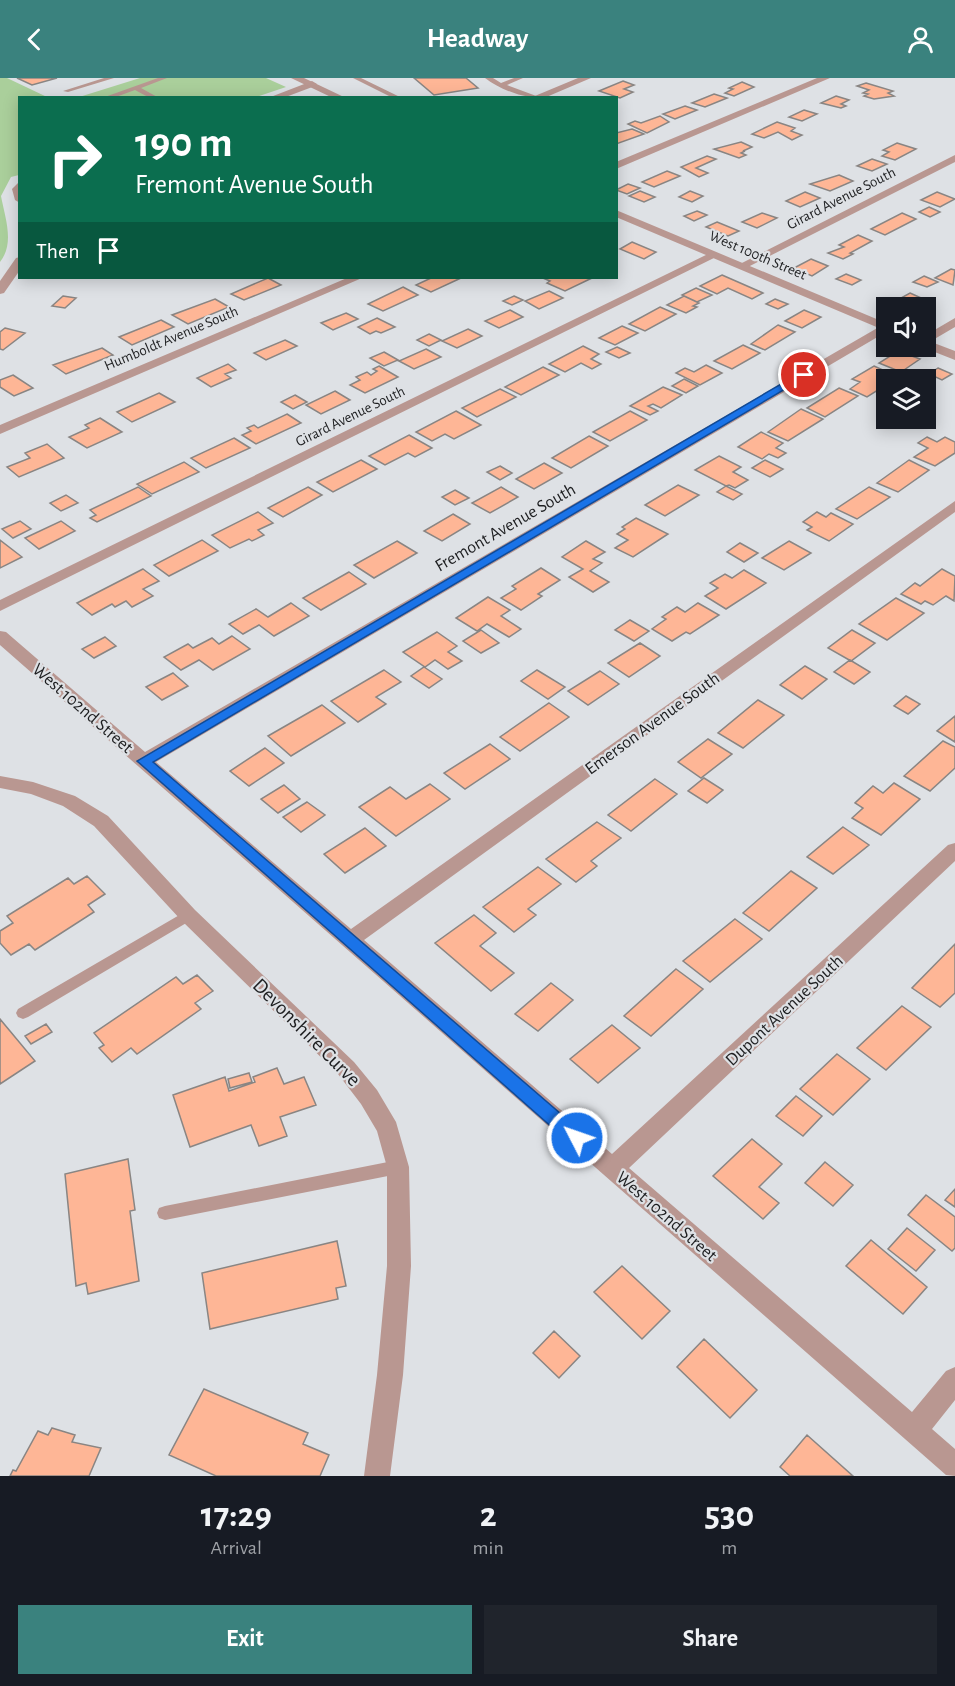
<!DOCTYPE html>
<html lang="en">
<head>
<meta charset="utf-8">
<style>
	body { margin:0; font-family:"Alegreya Sans",sans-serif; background:#20242c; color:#f1f3f6; height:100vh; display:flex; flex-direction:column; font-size:22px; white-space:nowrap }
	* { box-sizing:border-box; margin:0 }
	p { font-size:20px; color:#9ea1a6 }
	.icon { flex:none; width:33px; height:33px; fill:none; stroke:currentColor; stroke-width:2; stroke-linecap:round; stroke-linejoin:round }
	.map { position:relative; height:1398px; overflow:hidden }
	.panel { display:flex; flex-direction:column; background:#171b24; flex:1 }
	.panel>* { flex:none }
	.hud { position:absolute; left:18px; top:18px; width:600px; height:183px; border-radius:0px; box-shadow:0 3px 15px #0003; background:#0b6e4f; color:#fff; overflow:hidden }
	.tools { position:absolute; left:876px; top:219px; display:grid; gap:12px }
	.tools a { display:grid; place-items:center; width:60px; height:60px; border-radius:0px; background:#171b24; box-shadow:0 3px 15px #0003; font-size:30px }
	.pin { position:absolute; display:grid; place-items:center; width:51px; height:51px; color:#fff; margin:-26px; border:3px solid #fff; border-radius:50%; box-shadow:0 2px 6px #0007 }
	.me { position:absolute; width:66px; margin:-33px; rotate:311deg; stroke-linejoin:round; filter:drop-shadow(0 0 4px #0008) }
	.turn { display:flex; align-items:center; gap:21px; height:126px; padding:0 18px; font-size:27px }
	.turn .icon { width:78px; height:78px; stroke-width:2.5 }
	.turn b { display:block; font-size:42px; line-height:51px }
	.then { display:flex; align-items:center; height:57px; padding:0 18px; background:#0003; gap:12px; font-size:22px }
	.eta { display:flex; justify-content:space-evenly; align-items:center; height:102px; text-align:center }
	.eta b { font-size:36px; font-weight:700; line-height:42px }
	.cta { display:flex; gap:12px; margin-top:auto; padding:12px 18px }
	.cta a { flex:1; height:69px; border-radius:0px; background:#3a827e; color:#fff; font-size:24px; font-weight:700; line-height:69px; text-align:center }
	.cta a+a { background:#20242c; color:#f1f3f6 }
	header { display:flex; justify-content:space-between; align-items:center; height:78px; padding:0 18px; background:#3a827e; color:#fff; font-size:27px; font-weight:700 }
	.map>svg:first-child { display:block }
	.green { fill:#aacf9b }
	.building { fill:#feb696; stroke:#898583; stroke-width:1.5 }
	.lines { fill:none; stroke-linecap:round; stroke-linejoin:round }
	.service { fill:#b99791; fill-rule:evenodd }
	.minor { fill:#b99791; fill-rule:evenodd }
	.tertiary { fill:#b99791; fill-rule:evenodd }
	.route { fill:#1a73e8; stroke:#114b97; stroke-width:1.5 }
	.labels { text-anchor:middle; stroke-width:4.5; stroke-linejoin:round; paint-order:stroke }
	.far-street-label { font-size:15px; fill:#1d1e20; stroke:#dee1e5 }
	.street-label { font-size:18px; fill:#1d1e20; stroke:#dee1e5 }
	.near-street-label { font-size:21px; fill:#1d1e20; stroke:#dee1e5 }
</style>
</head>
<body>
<header><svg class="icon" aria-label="back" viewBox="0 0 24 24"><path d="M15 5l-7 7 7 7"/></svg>Headway<svg class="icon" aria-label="person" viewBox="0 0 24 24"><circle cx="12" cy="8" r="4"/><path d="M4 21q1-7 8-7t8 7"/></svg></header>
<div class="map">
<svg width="955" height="1398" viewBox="0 0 955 1398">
	<rect width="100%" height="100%" fill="#dee1e5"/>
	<!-- green -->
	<path class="green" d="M 0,0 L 7,0 L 47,19 L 20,20 L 19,97 L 11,99 L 1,118 C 5,140 15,165 0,184 Z
		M 140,0 L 266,0 L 286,9 L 253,20 L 76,20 Z"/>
	<!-- building -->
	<path class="building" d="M 17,0 L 57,0 L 32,7 Z
		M 414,0 L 466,0 L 478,10 L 434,17 Z
		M 623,3 L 634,7 L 624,11 L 633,14 L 620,20 L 599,13 Z
		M 742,4 L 754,9 L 734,18 L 725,15 L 733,11 L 729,10 Z
		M 866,5 L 893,13 L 888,15 L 894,18 L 874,21 L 864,18 L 868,16 L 863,15 L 869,12 L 857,8 Z
		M 714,16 L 727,20 L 705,29 L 692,25 Z
		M 836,18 L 849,22 L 841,26 L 846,28 L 841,30 L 821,25 Z
		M 685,28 L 697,32 L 675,41 L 663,36 Z
		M 804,32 L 817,36 L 802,43 L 789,39 Z
		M 660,38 L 669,44 L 647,55 L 628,46 L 635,43 L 641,45 Z
		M 777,44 L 795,50 L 791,53 L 802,57 L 792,62 L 778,54 L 764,60 L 752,56 Z
		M 632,51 L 644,56 L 616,66 L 616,55 Z
		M 741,64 L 752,69 L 743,73 L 745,73 L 741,75 L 746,77 L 739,80 L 714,71 Z
		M 897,65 L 916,71 L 895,82 L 882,78 L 889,74 L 883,72 Z
		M 707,78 L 716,81 L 696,90 L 708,95 L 699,99 L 681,89 Z
		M 872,81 L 887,86 L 872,93 L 857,88 Z
		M 667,93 L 680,98 L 654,109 L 642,104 Z
		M 839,97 L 853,103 L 830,113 L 810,106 Z
		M 628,106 L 640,110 L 627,116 L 616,112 Z
		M 640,113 L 655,119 L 644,124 L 629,118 Z
		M 690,113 L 703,118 L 692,124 L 679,119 Z
		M 805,114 L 820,120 L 800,129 L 786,123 Z
		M 937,114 L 955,121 L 940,129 L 921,122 Z
		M 929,129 L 940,134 L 930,139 L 919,134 Z
		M 697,133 L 707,137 L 694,143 L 684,138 Z
		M 762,135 L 777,140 L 757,150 L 742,144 Z
		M 902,135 L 916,141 L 885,157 L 871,151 Z
		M 717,144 L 739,153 L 728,158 L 706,149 Z
		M 858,157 L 872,163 L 850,175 L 853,176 L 843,181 L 828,175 L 844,169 L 839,167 Z
		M 632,164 L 656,174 L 644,181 L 620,171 Z
		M 811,181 L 828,188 L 812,198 L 794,190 Z
		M 951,191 L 955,192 L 953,207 L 935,200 Z
		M 846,196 L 861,202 L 852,207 L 836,201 Z
		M 722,197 L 763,215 L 752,221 L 728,210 L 717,216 L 700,208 Z
		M 924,198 L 938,204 L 927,209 L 913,204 Z
		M 268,200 L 281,207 L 244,222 L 231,216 Z
		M 431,200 L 461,200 L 431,214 L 416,207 Z
		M 547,200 L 592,200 L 565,213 L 547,205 L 550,203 L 545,201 Z
		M 403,209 L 418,217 L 383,233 L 368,226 Z
		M 696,210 L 712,217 L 697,224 L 682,217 Z
		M 549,213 L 563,220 L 539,231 L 525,223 Z
		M 910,215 L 928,223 L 915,230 L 903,230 L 892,225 Z
		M 63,218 L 76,220 L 65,230 L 52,228 Z
		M 514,218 L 523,222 L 512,227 L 503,223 Z
		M 684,218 L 699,225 L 693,228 L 697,229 L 686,235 L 667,227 Z
		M 215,221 L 229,229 L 188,246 L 172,237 Z
		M 775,221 L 788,226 L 778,231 L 766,226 Z
		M 660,229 L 676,236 L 645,253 L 629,246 Z
		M 510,232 L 523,239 L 499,250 L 485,243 Z
		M 804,232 L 821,239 L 802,250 L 785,243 Z
		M 346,235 L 358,241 L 333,252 L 321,245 Z
		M 377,240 L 395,249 L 381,255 L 376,253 L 370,256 L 358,249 Z
		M 161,242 L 174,249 L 132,267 L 119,259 Z
		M 778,247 L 795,254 L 765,272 L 751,266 Z
		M 622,248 L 638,255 L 615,267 L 599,260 Z
		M 5,250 L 25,255 L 3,272 L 0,271 L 0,254 Z
		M 468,251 L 482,258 L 457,270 L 442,263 Z
		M 429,256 L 441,262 L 429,268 L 417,262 Z
		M 285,262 L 297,268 L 266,282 L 254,275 Z
		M 743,267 L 760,275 L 732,291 L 714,283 Z
		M 583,268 L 599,276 L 591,281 L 601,286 L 592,291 L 581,285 L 565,294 L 549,286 Z
		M 617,269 L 630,275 L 619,280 L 606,274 Z
		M 102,270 L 113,277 L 66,296 L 53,287 Z
		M 426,271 L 441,279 L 414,291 L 399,283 Z
		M 898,273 L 920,281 L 901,294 L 879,285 Z
		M 384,274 L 398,282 L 384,288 L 370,280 Z
		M 228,286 L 236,292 L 225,296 L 231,300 L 211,309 L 197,300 Z
		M 706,287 L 722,295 L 700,307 L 676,295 L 685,290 L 694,294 Z
		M 379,288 L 398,299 L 365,315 L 350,307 L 360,302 L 356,299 L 367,294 L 371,297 L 377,293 L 373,291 Z
		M 874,288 L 894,297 L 884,303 L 886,307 L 867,319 L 850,311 L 860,304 L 852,301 Z
		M 543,289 L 559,297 L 521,317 L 505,309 Z
		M 938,290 L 952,296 L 942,302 L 929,296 Z
		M 13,297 L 33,310 L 14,318 L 0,309 L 0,302 Z
		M 684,301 L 698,308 L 686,315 L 672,308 Z
		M 663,309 L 682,317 L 661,330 L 653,326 L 648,328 L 658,333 L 650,337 L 630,328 Z
		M 839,310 L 858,318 L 825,339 L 807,330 Z
		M 500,311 L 516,319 L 477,339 L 462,330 Z
		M 335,313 L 350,322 L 321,336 L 306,327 Z
		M 159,315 L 175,324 L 132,344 L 117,334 Z
		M 295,317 L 307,324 L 293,331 L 281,324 Z
		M 801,331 L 823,341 L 788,363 L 768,354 Z
		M 456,333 L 481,347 L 454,361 L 445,356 L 432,363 L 416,354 Z
		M 630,333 L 647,342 L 610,363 L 593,354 Z
		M 287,336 L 301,345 L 256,366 L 242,357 L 251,353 L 247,350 L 254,347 L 258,350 Z
		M 100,340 L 122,354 L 87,370 L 69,359 L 89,350 L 85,347 Z
		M 761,354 L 783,365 L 776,370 L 786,375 L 778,380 L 769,376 L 762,381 L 738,369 Z
		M 409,357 L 432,370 L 415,379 L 408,375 L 385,387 L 369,378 Z
		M 589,358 L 608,368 L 571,390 L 552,380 Z
		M 927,359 L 937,364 L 945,359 L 955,364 L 955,375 L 935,388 L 914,379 L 928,370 L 918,365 Z
		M 234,360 L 250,370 L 206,390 L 191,380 Z
		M 47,366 L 64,380 L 19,399 L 7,389 L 30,380 L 25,375 Z
		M 719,378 L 741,389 L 733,394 L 748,402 L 735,410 L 729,407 L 726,408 L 695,392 Z
		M 361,382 L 377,391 L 333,414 L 317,404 Z
		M 765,382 L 783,391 L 770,399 L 752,390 Z
		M 909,382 L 929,392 L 898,414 L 877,405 Z
		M 184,384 L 199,394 L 152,416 L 137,406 Z
		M 544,385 L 562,395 L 534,411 L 516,401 Z
		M 500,388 L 512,395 L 500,402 L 487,394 Z
		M 678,407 L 699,417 L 665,438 L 645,427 Z
		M 726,408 L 742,416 L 733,422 L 717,414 Z
		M 138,409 L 151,418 L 97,444 L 90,440 L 96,437 L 90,432 Z
		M 308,409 L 322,417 L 283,439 L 268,430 Z
		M 501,409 L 518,419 L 490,435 L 472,425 Z
		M 869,409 L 890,419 L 857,441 L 836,431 Z
		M 455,412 L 469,420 L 455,427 L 442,419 Z
		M 66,417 L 78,425 L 61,433 L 50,425 Z
		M 258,434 L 273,445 L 258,452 L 264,457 L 252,463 L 249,461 L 230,470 L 212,457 Z
		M 817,434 L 826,439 L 831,435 L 853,446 L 829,463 L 807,452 L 812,449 L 803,444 Z
		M 453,436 L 470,446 L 442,463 L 424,453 Z
		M 636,440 L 668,456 L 633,479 L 615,470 L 628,462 L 617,456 L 625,451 L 622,449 Z
		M 20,443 L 31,451 L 13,460 L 2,451 Z
		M 61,443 L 75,453 L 39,471 L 25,460 Z
		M 0,462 L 22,479 L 0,490 Z
		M 202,462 L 218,473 L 169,498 L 154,487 Z
		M 397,463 L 417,475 L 374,500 L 354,487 Z
		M 586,463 L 605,474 L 593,481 L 602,485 L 590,493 L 609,504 L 593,514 L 569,499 L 583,491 L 562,479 Z
		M 789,463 L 811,475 L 784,492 L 762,480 Z
		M 740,465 L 758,475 L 744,484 L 727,474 Z
		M 541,490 L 560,502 L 538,516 L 542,518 L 521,532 L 501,520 L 516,511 L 512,508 Z
		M 143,491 L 159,503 L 143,511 L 153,518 L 132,529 L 126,523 L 115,529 L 112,526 L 92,537 L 77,525 Z
		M 942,491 L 955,498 L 954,523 L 946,518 L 933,527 L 925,523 L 921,526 L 901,516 L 915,505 L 920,508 Z
		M 744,492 L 766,505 L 726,531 L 705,518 L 718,510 L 710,505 L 725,496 L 732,500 Z
		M 349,494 L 366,506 L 321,532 L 303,520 Z
		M 488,519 L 510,532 L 501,538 L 521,551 L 509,559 L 487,546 L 477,553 L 456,540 Z
		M 896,520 L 924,535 L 887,562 L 859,546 Z
		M 291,525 L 309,538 L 274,558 L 259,547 L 243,556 L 229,546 L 256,531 L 268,539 Z
		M 698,525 L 719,537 L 690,556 L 686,554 L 672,563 L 652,551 L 666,541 L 662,539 L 677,529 L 685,534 Z
		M 630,542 L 649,553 L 634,563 L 615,552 Z
		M 481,552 L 499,565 L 481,575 L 463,563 Z
		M 852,552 L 875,565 L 851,583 L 828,570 Z
		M 437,554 L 457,568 L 448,574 L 462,583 L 448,591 L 435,582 L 425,589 L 403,574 Z
		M 232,558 L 250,571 L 213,592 L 199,582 L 181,592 L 164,579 L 188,566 L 193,570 L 212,560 L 219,566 Z
		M 105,559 L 116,568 L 94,580 L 82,571 Z
		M 640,565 L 660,578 L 629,599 L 608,585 Z
		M 850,582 L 870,594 L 854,606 L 834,594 Z
		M 805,588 L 827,601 L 802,621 L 780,607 Z
		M 424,589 L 442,601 L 429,610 L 411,598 Z
		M 384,592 L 401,604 L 376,619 L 386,626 L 358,644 L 331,623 Z
		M 537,592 L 565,609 L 548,621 L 521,603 Z
		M 600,593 L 619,606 L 588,627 L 568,613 Z
		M 173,595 L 188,608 L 162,622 L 146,609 Z
		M 906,618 L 920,626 L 908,636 L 894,628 Z
		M 758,622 L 784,637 L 743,670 L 718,655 Z
		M 549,625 L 569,639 L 520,673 L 500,659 Z
		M 322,627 L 345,645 L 291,678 L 268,658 Z
		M 955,638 L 955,664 L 937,653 Z
		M 708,661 L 732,676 L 701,700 L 678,684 Z
		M 943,663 L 955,669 L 955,690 L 930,713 L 904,698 Z
		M 490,666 L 510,681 L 465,711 L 444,695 Z
		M 265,670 L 284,685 L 249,708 L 230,693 Z
		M 704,700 L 723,712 L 707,725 L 688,713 Z
		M 655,701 L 677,716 L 631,753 L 608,737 Z
		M 894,705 L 920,721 L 881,757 L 852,740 L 863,730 L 855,725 L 873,708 L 883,715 Z
		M 430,706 L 450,721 L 396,758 L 359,729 L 390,709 L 406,721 Z
		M 284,707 L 300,721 L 278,735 L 261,721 Z
		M 307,724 L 325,737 L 301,754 L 283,739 Z
		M 597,744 L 621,760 L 591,783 L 597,788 L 576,804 L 546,781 Z
		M 843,749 L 869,767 L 833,796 L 807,779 Z
		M 365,750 L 386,768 L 345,795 L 324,776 Z
		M 538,789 L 561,806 L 528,831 L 536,837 L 514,854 L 483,829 Z
		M 791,793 L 817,810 L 769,853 L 743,835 Z
		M 87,798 L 105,816 L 88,827 L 94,834 L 35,872 L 29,866 L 11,877 L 0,865 L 0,853 L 13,845 L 7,838 L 68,800 L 74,806 Z
		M 474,837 L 496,855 L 480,868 L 514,895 L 491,913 L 435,865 Z
		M 735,841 L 762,861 L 710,904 L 683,883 Z
		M 955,866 L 955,915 L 940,929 L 912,910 Z
		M 676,891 L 703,911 L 651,958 L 624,938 Z
		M 197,897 L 213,913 L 195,925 L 201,931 L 137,976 L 131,970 L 112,984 L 99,970 L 104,967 L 94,955 L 176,899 L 183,906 Z
		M 551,905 L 573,922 L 538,953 L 515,936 Z
		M 902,928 L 931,949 L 886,992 L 857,970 Z
		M 0,941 L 35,983 L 0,1006 Z
		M 46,946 L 52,954 L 31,966 L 25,958 Z
		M 612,947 L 640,970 L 598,1005 L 570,981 Z
		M 837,976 L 870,1001 L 833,1037 L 800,1011 Z
		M 277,990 L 284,1006 L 304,999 L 316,1027 L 280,1039 L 287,1058 L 259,1068 L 251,1047 L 190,1069 L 173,1017 L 225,999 L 229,1013 L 255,1004 L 253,999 Z
		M 249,995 L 252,1004 L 230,1010 L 228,1001 Z
		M 796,1018 L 822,1038 L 803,1058 L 776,1038 Z
		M 752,1061 L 782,1086 L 759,1109 L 779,1125 L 763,1141 L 713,1098 Z
		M 128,1081 L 135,1132 L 130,1133 L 139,1203 L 88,1216 L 86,1205 L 76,1208 L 65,1096 Z
		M 825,1084 L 853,1107 L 833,1128 L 805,1105 Z
		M 955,1111 L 955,1129 L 945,1122 Z
		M 926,1117 L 955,1139 L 955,1170 L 952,1173 L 908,1137 Z
		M 907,1150 L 935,1172 L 916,1193 L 888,1171 Z
		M 871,1162 L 927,1209 L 903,1236 L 846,1188 Z
		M 337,1163 L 346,1208 L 336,1210 L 338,1221 L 210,1251 L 202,1195 Z
		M 622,1188 L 670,1233 L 642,1261 L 594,1214 Z
		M 554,1253 L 580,1278 L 559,1300 L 533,1275 Z
		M 704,1261 L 757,1312 L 730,1340 L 677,1289 Z
		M 204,1311 L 308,1355 L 303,1366 L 329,1377 L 320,1398 L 216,1398 L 169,1377 Z
		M 52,1350 L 75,1357 L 72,1364 L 101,1370 L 89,1398 L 10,1398 L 13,1392 L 16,1393 L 38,1353 L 48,1357 Z
		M 807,1357 L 853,1398 L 790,1398 L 780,1389 Z"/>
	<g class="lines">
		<!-- service -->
		<path class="service" d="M 104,0 L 114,0 L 68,14 L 63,13 Z
			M 158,0 L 167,0 L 141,10 L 159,20 L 150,20 L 135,12 L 113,20 L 102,20 Z
			M 353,0 L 361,0 L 402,20 L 393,20 Z
			M 485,0 L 493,0 L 501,5 L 514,0 L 523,0 L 507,7 L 539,19 C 523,21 498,10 485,0 Z
			M 188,832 L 193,833 L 195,837 L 193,841 L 28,939 L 23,941 L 18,939 L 16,935 L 18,931 Z
			M 398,1082 L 403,1084 L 406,1089 L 403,1094 L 398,1096 L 165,1142 L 159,1140 L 157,1135 L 159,1130 L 165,1128 Z"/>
		<!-- minor -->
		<path class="minor" d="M 578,0 L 591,0 L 544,20 L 530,20 Z
			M 817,0 L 830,0 L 616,91 L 616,84 Z
			M 312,3 L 317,6 L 315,8 L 283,20 L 268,20 Z
			M 955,77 L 955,84 L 746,190 L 736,188 Z
			M 20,103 L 20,125 L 15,122 L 12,111 Z
			M 710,175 L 720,177 L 0,533 L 0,522 Z
			M 20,179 L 20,192 L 4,215 L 0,216 L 0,203 L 16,180 Z
			M 955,240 L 955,249 L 926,266 L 926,257 Z
			M 886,245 L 886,254 L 156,684 L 351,851 L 955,423 L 955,434 L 364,862 L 612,1076 L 948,767 L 955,765 L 955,783 L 629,1090 L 912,1334 L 946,1293 L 955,1289 L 955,1322 L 932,1351 L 955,1371 L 955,1398 L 946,1397 L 0,567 L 0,553 L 6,554 L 145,674 Z
			M 0,698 L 33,704 L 75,718 L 108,738 L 195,832 L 354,984 L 377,1012 L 396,1044 L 409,1089 L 411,1188 L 403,1297 L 390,1398 L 364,1398 L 377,1297 L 387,1188 L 387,1089 L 377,1053 L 361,1026 L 338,996 L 181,842 L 94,748 L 63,728 L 31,716 L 0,710 Z"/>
		<!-- tertiary -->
		<path class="tertiary" d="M 291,0 L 304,0 L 346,20 L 333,20 Z
			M 616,132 L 886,245 L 886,253 L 616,139 Z
			M 347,200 L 362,200 L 0,356 L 0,347 Z
			M 926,262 L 955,273 L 955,282 L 922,269 L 926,268 Z"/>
	</g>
	<!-- route -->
	<path class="route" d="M 800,295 L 809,297 L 153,684 L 583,1055 L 586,1060 L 583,1066 L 577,1068 L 571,1066 L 137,683 Z"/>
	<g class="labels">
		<!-- far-street labels -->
		<g class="far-street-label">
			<text transform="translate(841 120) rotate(-27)" y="5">Girard Avenue South</text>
			<text transform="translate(758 177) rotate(23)" y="5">West 100th Street</text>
			<text transform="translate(171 260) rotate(-23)" y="5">Humboldt Avenue South</text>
			<text transform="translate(350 338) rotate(-26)" y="5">Girard Avenue South</text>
		</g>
		<!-- street labels -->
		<g class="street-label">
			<text transform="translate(505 449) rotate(-30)" y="6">Fremont Avenue South</text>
			<text transform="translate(83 630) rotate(41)" y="6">West 102nd Street</text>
			<text transform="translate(652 645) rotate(-36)" y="6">Emerson Avenue South</text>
			<text transform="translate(784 932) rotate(-43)" y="6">Dupont Avenue South</text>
			<text transform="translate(667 1138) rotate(41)" y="6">West 102nd Street</text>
		</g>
		<!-- near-street labels -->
		<g class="near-street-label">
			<text transform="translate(307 954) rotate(45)" y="7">Devonshire Curve</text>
		</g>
	</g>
</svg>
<div class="tools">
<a><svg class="icon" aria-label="sound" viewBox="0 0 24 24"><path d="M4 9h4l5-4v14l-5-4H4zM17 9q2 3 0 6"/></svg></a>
<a><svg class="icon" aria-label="layers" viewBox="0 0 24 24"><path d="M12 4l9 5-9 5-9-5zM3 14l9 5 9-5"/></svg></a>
</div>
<div class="pin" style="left:804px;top:297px;background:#d93025"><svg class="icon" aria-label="arrive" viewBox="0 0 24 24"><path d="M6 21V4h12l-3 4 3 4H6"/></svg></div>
<svg class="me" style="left:577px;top:1060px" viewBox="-20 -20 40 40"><circle r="17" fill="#1a73e8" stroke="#fff" stroke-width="3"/><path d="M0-11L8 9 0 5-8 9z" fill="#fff"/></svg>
<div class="hud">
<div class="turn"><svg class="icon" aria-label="right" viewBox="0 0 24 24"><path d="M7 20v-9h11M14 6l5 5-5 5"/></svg><div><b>190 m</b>Fremont Avenue South</div></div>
<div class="then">Then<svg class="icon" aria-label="arrive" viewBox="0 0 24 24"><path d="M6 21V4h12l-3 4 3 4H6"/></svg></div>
</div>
</div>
<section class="panel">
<div class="eta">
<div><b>17:29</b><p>Arrival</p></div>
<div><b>2</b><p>min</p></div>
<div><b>530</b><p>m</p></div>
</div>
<div class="cta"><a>Exit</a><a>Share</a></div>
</section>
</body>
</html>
